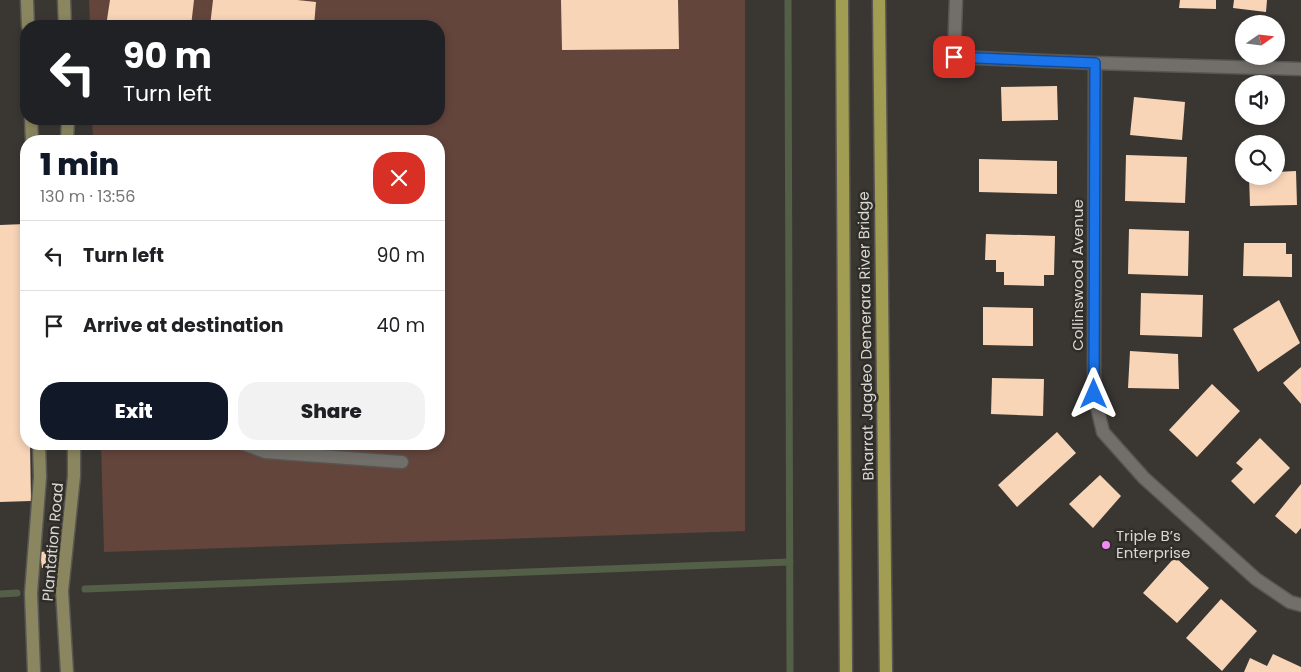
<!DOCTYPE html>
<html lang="en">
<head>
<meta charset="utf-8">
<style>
	body { margin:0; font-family:Poppins,sans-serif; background:#f2f2f2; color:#202124; height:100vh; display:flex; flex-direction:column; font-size:19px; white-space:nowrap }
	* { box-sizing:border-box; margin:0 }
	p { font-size:16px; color:#757577 }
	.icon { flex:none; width:28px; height:28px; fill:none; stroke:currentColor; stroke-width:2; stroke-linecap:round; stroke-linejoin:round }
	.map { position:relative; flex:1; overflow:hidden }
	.sheet { position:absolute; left:20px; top:135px; width:425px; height:315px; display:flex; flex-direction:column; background:#fff; border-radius:20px; box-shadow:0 2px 8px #0003 }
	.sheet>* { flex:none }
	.guide { position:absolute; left:20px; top:20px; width:425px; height:105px; border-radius:20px; box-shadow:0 2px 8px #0003; background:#202124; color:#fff; overflow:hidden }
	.needle { width:32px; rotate:76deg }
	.tools { position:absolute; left:1235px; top:15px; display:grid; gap:10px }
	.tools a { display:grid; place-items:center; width:50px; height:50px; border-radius:50%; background:#fff; box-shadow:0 2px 8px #0003; font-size:25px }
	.pin { position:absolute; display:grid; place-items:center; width:42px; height:42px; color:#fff; margin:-21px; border-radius:10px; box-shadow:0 2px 8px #0006 }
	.me { position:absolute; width:55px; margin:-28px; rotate:0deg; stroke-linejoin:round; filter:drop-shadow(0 0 4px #0008) }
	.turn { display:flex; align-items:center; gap:18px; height:105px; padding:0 20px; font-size:22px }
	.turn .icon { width:65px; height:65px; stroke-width:2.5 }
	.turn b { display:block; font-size:35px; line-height:42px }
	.round { display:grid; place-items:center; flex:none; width:52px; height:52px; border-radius:20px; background:#f2f2f2 }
	.overview { display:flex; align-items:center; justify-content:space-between; height:85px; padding:0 20px }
	h1 { font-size:30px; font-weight:800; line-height:38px; color:#111827 }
	.action { display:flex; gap:10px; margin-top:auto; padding:10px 20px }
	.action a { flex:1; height:58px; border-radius:20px; background:#111827; color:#fff; font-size:20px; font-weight:800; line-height:58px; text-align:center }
	.action a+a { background:#f2f2f2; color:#202124 }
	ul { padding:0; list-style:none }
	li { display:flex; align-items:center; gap:15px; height:70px; padding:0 20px; border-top:1px solid #e0e0e0 }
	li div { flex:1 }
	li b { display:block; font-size:19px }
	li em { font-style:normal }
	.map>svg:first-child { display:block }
	.green { fill:#63453c }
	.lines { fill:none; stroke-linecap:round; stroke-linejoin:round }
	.stream { stroke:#545f48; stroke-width:7 }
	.building { fill:#f9d5b8 }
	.lane-casing { stroke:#585652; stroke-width:15 }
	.street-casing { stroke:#585652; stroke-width:15 }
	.secondary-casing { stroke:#585652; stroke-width:15 }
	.primary-casing { stroke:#585652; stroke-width:15 }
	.lane { stroke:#726f6a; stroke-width:12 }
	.street { stroke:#726f6a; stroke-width:12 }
	.secondary { stroke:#8a865f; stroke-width:12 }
	.primary { stroke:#a19e53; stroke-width:12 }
	.route-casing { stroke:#114b97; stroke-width:12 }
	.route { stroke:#1a73e8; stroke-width:9 }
	.poi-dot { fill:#f08bf6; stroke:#302d29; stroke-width:2 }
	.labels { text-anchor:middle; stroke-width:5; stroke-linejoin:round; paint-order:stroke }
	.street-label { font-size:15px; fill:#d8d6d3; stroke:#302d29 }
	.poi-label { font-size:15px; fill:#d8d6d3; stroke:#302d29; text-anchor:start }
</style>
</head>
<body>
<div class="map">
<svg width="1301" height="672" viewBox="0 0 1301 672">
	<rect width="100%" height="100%" fill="#3a3733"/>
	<!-- green -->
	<path class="green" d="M 89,0 L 745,0 L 745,531 L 104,552 L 101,444 L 439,444 L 439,141 L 93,141 L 92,119 L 439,119 L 439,26 L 90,26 Z"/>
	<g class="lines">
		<!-- stream -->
		<path class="stream" d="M 788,0 L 790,672
			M 85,589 L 790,562
			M 0,594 L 17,593"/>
	</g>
	<!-- building -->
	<path class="building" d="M 110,0 L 194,0 L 191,26 L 106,26 Z
		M 213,0 L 297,0 L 316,2 L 314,26 L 210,26 Z
		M 561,0 L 678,0 L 679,49 L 562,50 Z
		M 1180,0 L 1216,0 L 1216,9 L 1179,8 Z
		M 1234,0 L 1267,0 L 1266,12 L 1233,8 Z
		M 1057,86 L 1058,120 L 1002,121 L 1001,87 Z
		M 1134,97 L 1185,102 L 1182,140 L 1130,135 Z
		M 1126,155 L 1187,157 L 1185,203 L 1125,201 Z
		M 979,159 L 1057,161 L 1057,194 L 979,192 Z
		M 1296,171 L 1297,205 L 1250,206 L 1249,176 L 1276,176 L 1276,172 Z
		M 25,224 L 26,444 L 30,444 L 31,501 L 0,502 L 0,225 Z
		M 1129,229 L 1189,231 L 1188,276 L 1128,274 Z
		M 986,234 L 1055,236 L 1054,275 L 1044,275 L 1044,286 L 1004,285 L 1004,272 L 996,272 L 996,260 L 985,260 Z
		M 1244,243 L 1286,243 L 1286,254 L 1292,254 L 1292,277 L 1243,276 Z
		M 1141,293 L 1203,295 L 1202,337 L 1140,335 Z
		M 1279,300 L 1300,343 L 1258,372 L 1233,329 Z
		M 983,307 L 1033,308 L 1033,346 L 983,345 Z
		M 1130,351 L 1178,354 L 1179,389 L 1128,388 Z
		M 1301,367 L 1301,404 L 1283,383 Z
		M 992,378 L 1044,379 L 1043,416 L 991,414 Z
		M 1212,384 L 1240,411 L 1197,457 L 1169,430 Z
		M 1057,432 L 1076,453 L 1017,507 L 998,485 Z
		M 1260,438 L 1290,468 L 1254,504 L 1231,481 L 1243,469 L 1236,463 Z
		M 1100,475 L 1121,496 L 1093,528 L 1069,504 Z
		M 1301,484 L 1301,528 L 1296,534 L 1275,516 Z
		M 52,551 L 54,567 L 42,568 L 40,552 Z
		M 1175,557 L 1209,588 L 1177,623 L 1143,593 Z
		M 1221,599 L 1257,631 L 1222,671 L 1186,638 Z
		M 1273,654 L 1301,667 L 1301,672 L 1244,672 L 1250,658 L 1267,666 Z"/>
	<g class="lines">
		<defs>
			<path id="lane" d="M 244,444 L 265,452 L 402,462"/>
			<path id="street" d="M 956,0 L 954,57 L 1095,63 L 1301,69
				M 1095,63 L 1094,394 L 1103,432 L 1144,478 L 1256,579 L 1290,602 L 1301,605"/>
			<path id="secondary" d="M 27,0 L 28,26
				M 64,0 L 65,26
				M 31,119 L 32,141
				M 67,141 L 68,119
				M 34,672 L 31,593 L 40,477 L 39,444
				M 67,672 L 62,591 L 74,476 L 74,444"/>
			<path id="primary" d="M 842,0 L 846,672
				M 879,0 L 886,672"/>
		</defs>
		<!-- lane casing -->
		<use href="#lane" class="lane-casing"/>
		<!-- street casing -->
		<use href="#street" class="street-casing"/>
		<!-- secondary casing -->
		<use href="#secondary" class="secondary-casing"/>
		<!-- primary casing -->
		<use href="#primary" class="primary-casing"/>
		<!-- lane -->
		<use href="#lane" class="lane"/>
		<!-- street -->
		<use href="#street" class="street"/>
		<!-- secondary -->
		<use href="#secondary" class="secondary"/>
		<!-- primary -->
		<use href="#primary" class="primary"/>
	</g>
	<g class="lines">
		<defs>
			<path id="route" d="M 954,57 L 1095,63 L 1094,394"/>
		</defs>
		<!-- route casing -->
		<use href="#route" class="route-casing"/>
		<!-- route -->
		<use href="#route" class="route"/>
	</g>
	<!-- markers -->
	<circle class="poi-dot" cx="1106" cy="545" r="5"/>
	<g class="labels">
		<!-- street labels -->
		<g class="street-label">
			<text transform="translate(1078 275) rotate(-90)" y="5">Collinswood Avenue</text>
			<text transform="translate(866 336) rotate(-91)" y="5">Bharrat Jagdeo Demerara River Bridge</text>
			<text transform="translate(53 542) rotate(-85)" y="5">Plantation Road</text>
		</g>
		<!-- poi labels -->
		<g class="poi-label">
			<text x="1116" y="541">Triple B’s<tspan x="1116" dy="17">Enterprise</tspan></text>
		</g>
	</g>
</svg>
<div class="tools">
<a><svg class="needle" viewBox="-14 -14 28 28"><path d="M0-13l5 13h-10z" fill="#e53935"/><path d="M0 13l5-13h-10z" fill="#757577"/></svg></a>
<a><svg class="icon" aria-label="sound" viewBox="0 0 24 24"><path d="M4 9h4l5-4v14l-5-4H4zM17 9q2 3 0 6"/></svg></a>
<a><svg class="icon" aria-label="search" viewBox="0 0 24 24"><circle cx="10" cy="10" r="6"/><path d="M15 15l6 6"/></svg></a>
</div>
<div class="pin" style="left:954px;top:57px;background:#d93025"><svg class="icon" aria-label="arrive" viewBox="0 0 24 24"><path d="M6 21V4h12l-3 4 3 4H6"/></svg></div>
<svg class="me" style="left:1094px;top:394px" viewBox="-20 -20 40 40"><path d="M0-17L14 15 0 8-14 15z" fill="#1a73e8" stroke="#fff" stroke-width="4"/></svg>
<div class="guide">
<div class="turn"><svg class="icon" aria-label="left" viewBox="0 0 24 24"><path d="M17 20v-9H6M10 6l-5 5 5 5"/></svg><div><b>90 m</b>Turn left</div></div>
</div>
<section class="sheet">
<div class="overview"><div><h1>1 min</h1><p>130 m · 13:56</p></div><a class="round" style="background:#d93025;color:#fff"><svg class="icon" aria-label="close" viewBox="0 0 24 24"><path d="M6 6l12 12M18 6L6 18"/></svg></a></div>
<ul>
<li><svg class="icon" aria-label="left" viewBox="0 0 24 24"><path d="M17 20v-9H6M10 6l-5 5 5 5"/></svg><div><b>Turn left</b></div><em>90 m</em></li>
<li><svg class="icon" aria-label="arrive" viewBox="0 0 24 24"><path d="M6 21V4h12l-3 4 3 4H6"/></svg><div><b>Arrive at destination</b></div><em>40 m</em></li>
</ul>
<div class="action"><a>Exit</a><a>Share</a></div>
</section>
</div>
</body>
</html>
